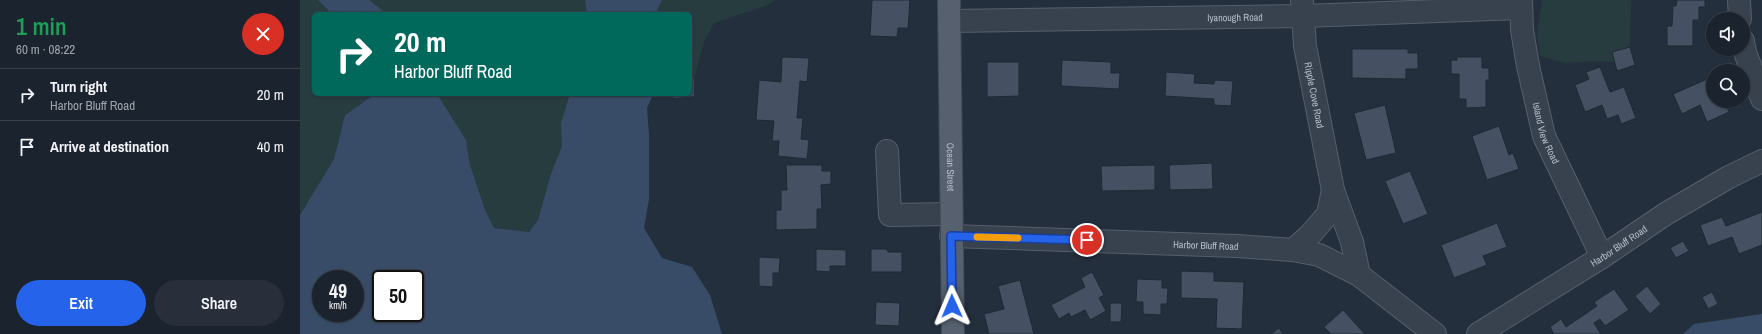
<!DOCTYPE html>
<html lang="en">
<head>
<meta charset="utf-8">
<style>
	body { margin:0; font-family:"Archivo Narrow",sans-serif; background:#282f3a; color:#f1f3f6; height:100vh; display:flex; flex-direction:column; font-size:15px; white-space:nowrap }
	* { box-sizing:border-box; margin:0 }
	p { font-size:13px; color:#a0a4aa }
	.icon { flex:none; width:22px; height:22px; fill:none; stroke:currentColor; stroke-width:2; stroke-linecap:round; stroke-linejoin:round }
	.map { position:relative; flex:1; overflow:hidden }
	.side { display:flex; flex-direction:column; background:#1b232e; width:300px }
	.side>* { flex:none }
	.hud { position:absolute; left:12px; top:12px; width:380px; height:84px; border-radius:6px; box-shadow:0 1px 3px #0004,0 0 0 1px #39404a; background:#00695c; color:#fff; overflow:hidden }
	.controls { position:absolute; left:1406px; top:12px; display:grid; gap:8px }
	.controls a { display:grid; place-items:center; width:44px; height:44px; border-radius:50%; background:#1b232e; box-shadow:0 1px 3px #0004,0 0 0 1px #39404a; font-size:20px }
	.speed { position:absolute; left:12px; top:270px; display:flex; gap:8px; font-size:20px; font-weight:700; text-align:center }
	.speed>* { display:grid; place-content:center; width:52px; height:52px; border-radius:50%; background:#1b232e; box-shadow:0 1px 3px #0004,0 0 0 1px #39404a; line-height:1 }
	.speed small { font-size:10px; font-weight:400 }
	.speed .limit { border:2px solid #111; border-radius:6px; background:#fff; color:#111 }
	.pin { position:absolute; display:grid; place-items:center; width:34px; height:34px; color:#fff; margin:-17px; border:2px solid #fff; border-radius:50%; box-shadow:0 1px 4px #0007 }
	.me { position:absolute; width:44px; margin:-22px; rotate:359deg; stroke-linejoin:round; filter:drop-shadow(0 0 3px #0008) }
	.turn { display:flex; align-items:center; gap:14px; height:84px; padding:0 16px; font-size:18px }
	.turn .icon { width:52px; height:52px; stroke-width:2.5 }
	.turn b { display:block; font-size:28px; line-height:34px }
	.round { display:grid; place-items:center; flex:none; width:42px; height:42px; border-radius:21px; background:#282f3a }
	.summary { display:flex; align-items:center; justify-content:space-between; height:68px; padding:0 16px }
	h1 { font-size:24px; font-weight:600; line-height:30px; color:#1e9e55 }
	.primary-button { display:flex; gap:8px; margin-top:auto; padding:8px 16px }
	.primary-button a { flex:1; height:46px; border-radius:24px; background:#2563eb; color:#fff; font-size:16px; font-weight:600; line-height:46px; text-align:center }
	.primary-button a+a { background:#282f3a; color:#f1f3f6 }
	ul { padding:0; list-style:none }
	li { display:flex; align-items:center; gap:12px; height:52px; padding:0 16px; border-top:1px solid #39404a }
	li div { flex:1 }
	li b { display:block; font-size:15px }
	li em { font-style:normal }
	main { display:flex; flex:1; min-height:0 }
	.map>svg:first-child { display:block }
	.green { fill:#263c3f }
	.water { fill:#394c67; fill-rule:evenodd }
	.building { fill:#455162; stroke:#1f2835 }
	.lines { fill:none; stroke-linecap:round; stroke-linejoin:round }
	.minor-casing { stroke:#565f6c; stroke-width:24 }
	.major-casing { stroke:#414a57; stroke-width:24 }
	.minor { stroke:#38414e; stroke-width:22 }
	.major { stroke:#56606e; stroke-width:22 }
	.route-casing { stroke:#184099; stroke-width:10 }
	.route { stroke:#2563eb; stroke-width:7 }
	.slow { stroke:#f59e0b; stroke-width:7 }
	.labels { text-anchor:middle; stroke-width:4; stroke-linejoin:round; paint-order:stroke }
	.street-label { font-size:10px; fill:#b4bcc9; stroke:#1d2633 }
</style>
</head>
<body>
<main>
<section class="side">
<div class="summary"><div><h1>1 min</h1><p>60 m · 08:22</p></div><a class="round" style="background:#d93025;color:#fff"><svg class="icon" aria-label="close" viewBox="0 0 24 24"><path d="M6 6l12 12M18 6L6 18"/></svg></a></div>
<ul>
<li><svg class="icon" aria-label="right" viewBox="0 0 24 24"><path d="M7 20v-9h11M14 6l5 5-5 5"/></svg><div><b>Turn right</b><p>Harbor Bluff Road</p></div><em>20 m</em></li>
<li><svg class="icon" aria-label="arrive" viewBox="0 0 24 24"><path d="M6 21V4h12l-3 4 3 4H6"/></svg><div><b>Arrive at destination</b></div><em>40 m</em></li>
</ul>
<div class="primary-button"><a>Exit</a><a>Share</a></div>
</section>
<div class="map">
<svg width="1462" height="334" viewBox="0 0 1462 334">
	<rect width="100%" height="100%" fill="#242f3e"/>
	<!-- green -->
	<path class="green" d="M 0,0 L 18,0 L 32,14 L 14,14 L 14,94 L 75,94 L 45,115 L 34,159 L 0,215 Z
		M 57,0 L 285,0 L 287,14 L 70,14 Z
		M 362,0 L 476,0 L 465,6 L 414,23 L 404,42 L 394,79 L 390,77 L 390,14 L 355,14 Z
		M 1242,0 L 1331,0 L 1330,53 L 1318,62 L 1294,61 L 1265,63 L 1240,56 L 1237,36 Z
		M 130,94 L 272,94 L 262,146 L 238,220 L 229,232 L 194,228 L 181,203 L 170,165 L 167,145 Z"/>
	<!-- water -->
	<path class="water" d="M 18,0 L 69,0 L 87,14 L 32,14 Z
		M 285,0 L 362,0 L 355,14 L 287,14 Z
		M 390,77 L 394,79 L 394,96 L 376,98 L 360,94 L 352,97 L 347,108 L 349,135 L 349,199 L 344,228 L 362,258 L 392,267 L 410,295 L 422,334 L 0,334 L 0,215 L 34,159 L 45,115 L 75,94 L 137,94 L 166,140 L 170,165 L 185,210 L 194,228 L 229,232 L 238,220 L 251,174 L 262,146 L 261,123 L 270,94 L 390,94 ZM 21,279 L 55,279 L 55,313 L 21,313 ZM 81,279 L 115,279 L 115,313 L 81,313 Z
		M 1462,314 L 1462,334 L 1383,334 L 1394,324 Z"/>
	<!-- building -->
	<path class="building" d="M 572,0 L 610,0 L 608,28 L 598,28 L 597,37 L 570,36 Z
		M 1377,0 L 1405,0 L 1405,7 L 1399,7 L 1399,20 L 1393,20 L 1393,46 L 1367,46 L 1367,26 L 1372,26 L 1373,6 L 1376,6 Z
		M 1330,47 L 1335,65 L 1317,71 L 1312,52 Z
		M 1052,49 L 1108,49 L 1108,53 L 1118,53 L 1118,69 L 1106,69 L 1106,79 L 1052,78 Z
		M 482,57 L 509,58 L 507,82 L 500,81 L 497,118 L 503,118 L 501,139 L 509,140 L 507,159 L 478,156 L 479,141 L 472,141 L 474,121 L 456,120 L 459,80 L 481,82 Z
		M 1157,57 L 1182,57 L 1182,68 L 1189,68 L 1189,80 L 1186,80 L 1186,107 L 1166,108 L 1166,99 L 1159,99 L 1159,74 L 1151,74 L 1151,60 L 1157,60 Z
		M 762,60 L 811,62 L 811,73 L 820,73 L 819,89 L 761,86 Z
		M 687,62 L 719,62 L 719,96 L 687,97 Z
		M 1300,67 L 1310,92 L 1324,87 L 1336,118 L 1321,124 L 1318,115 L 1307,119 L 1302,105 L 1285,112 L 1275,85 L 1289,79 L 1286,72 Z
		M 866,72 L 895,74 L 894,83 L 914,84 L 915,80 L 933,81 L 931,106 L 914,105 L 914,99 L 865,96 Z
		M 1412,77 L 1413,101 L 1428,101 L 1429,104 L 1426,105 L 1429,112 L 1407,122 L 1400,105 L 1382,114 L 1373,94 Z
		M 1085,105 L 1096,153 L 1066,160 L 1054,113 Z
		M 1199,126 L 1209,155 L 1213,153 L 1219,169 L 1187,180 L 1172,136 Z
		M 912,163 L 913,189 L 870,190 L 869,165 Z
		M 486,165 L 522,165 L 522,171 L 531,171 L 531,184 L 521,185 L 522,209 L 517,209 L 517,229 L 476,230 L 476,210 L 481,210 L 481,190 L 487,190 Z
		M 855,165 L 855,190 L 802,191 L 801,166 Z
		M 1110,171 L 1128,214 L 1103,224 L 1085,181 Z
		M 1462,212 L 1462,245 L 1439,254 L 1432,237 L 1408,246 L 1400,225 L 1422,217 L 1426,226 Z
		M 1197,223 L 1207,247 L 1183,256 L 1187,265 L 1154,278 L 1141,245 Z
		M 1383,241 L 1389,251 L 1376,258 L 1370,248 Z
		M 516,249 L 546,250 L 546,266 L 530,266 L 530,272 L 516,271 Z
		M 571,249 L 587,249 L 588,252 L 602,252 L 602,272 L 571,272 Z
		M 459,257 L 480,258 L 479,273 L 473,273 L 473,287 L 459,286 Z
		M 881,271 L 914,272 L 914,281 L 944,282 L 942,329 L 916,328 L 917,299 L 881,298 Z
		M 792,272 L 804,295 L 799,298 L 806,311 L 790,320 L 785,310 L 771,317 L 769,313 L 759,319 L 751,305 L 785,287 L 781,278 Z
		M 837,279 L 862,280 L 862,288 L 868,288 L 867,304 L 861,304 L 861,315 L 843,314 L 843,302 L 836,302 Z
		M 720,280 L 734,334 L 689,334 L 684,314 L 704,309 L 698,286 Z
		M 1347,286 L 1361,304 L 1350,314 L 1335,296 Z
		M 1314,289 L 1329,310 L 1305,326 L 1300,319 L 1294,323 L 1301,334 L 1254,334 L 1250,327 L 1261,319 L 1266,327 L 1297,306 L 1294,302 Z
		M 1412,292 L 1418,304 L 1408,309 L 1402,297 Z
		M 576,302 L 600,303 L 599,326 L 575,325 Z
		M 810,303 L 822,303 L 821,322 L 810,322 Z
		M 1043,310 L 1065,334 L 1031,334 L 1024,327 Z
		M 979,328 L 983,334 L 971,334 Z"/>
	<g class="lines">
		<defs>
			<g id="minor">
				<path id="s1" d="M 1002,0 L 1005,46 L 1033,190 L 1052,242 L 1059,275"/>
				<path id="s2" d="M 1221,0 L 1222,30 L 1228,66 L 1244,136 L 1302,257"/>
				<path d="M 1439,0 L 1440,19"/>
				<path id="s3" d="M 650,21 L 1003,16 L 1220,8"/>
				<path d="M 1443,41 L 1445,52 L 1462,99"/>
				<path d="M 587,151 L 590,215 L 651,214"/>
				<path id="s4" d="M 651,236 L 936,246 L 993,250 L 1019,255 L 1059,275 L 1135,334"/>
				<path d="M 993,250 L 1010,235 L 1028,214 L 1033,190"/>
				<path id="s5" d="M 1178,334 L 1302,257 L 1367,213 L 1429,177 L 1462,161"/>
			</g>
			<g id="major">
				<path id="s6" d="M 649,0 L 653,334"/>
			</g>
		</defs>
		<!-- minor casing -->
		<use href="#minor" class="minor-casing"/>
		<!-- major casing -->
		<use href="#major" class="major-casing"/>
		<!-- minor -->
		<use href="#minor" class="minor"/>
		<!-- major -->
		<use href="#major" class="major"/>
	</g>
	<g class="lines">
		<defs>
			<path id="route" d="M 652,306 L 651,236 L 787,240"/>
		</defs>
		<!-- route casing -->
		<use href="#route" class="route-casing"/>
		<!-- route -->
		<use href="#route" class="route"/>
		<!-- slow -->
		<path class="slow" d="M 677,237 L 718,238"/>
	</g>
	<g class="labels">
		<!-- street labels -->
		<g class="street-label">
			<text dy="4" stroke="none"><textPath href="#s3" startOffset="285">Iyanough Road</textPath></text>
			<text dy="4" stroke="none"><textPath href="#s1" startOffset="96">Ripple Cove Road</textPath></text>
			<text dy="4" stroke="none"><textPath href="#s2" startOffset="136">Island View Road</textPath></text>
			<text dy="4" stroke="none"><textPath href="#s6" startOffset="167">Ocean Street</textPath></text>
			<text dy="4" stroke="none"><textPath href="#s4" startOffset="255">Harbor Bluff Road</textPath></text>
			<text dy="4" stroke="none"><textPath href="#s5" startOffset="166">Harbor Bluff Road</textPath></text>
		</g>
	</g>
</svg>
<div class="controls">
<a><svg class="icon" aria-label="sound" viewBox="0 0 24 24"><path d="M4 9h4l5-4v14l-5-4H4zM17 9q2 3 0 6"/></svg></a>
<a><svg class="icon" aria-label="search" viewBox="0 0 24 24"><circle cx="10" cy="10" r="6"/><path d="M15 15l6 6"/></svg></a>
</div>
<div class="speed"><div>49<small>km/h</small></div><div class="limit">50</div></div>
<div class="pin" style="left:787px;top:240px;background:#d93025"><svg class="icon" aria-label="arrive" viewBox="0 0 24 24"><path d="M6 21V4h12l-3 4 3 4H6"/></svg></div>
<svg class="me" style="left:652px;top:306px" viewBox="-20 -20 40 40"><path d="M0-17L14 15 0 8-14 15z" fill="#2563eb" stroke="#fff" stroke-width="4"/></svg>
<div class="hud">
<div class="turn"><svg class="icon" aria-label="right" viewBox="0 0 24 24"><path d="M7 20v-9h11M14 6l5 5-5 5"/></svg><div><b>20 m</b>Harbor Bluff Road</div></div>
</div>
</div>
</main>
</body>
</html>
